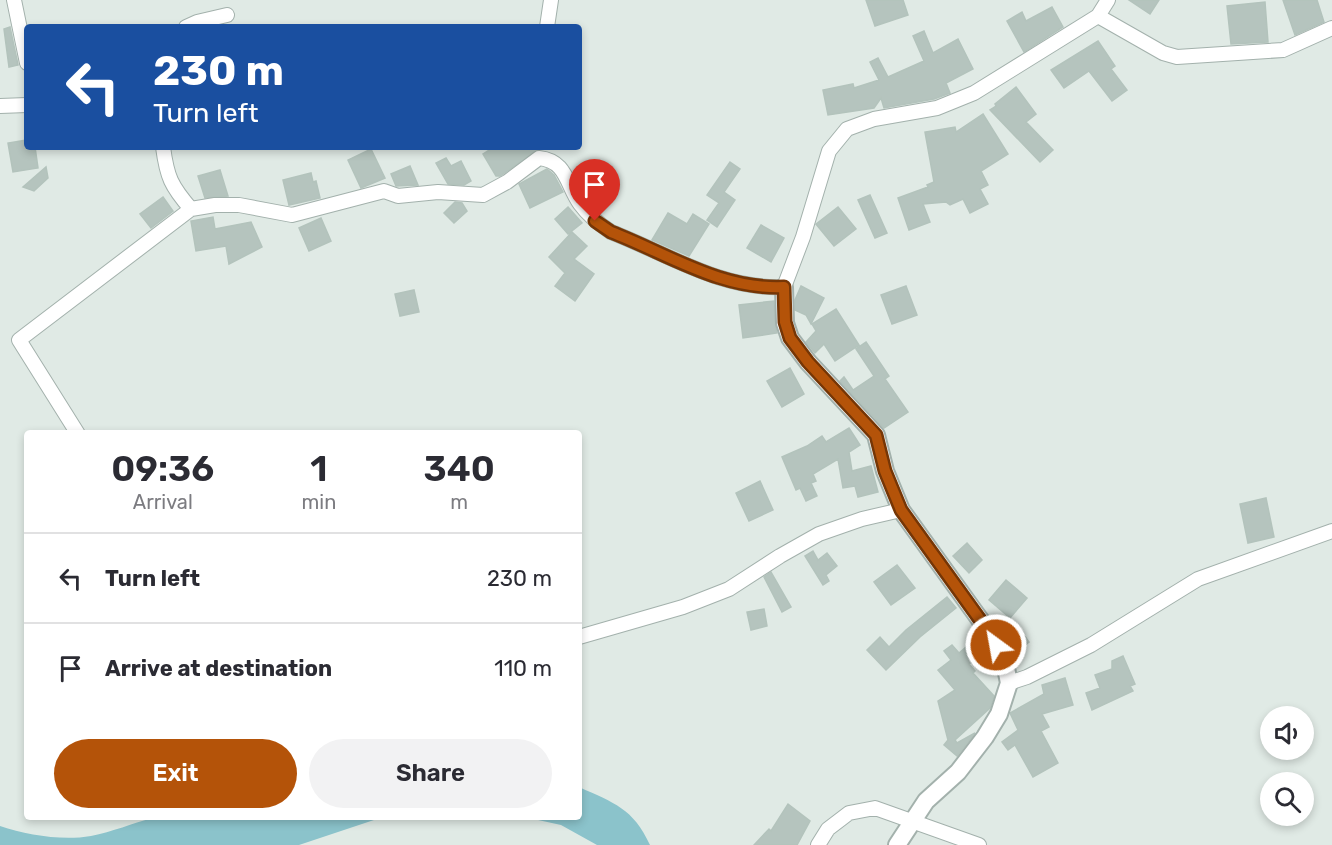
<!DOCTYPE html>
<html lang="en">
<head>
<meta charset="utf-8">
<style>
	body { margin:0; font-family:Rubik,sans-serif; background:#f2f2f3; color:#2b2b33; height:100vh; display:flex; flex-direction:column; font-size:22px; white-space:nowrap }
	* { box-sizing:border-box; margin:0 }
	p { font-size:20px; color:#7c7c81 }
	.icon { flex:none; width:33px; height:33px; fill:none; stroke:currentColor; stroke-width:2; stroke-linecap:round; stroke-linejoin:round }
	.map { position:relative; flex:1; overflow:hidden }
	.sheet { position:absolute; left:24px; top:430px; width:558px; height:390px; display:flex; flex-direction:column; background:#fff; border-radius:6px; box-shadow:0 3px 9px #0003 }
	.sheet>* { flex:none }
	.top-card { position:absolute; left:24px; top:24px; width:558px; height:126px; border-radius:6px; box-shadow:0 3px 9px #0003; background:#1a4fa0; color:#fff; overflow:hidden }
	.fabs { position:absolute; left:1260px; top:706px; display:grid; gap:12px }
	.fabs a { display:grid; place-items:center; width:54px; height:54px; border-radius:50%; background:#fff; box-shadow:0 3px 9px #0003; font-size:30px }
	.pin { position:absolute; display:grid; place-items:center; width:51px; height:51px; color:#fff; margin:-62px -26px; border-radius:50% 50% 50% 0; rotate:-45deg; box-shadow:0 0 6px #0007 }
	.pin .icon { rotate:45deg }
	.me { position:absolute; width:66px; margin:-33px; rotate:328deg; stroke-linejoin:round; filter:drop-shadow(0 0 4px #0008) }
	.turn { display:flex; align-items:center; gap:21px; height:126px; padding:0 30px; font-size:27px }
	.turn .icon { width:78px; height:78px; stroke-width:2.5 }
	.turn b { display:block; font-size:42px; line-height:51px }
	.eta { display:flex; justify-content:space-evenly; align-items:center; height:102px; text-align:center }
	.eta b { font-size:36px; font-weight:600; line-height:42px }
	.button { display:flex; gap:12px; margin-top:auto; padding:12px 30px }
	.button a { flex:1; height:69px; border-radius:36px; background:#b45309; color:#fff; font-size:24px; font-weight:600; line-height:69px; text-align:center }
	.button a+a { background:#f2f2f3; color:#2b2b33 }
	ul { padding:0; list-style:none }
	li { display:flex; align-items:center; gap:18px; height:90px; padding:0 30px; border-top:2px solid #e1e1e2 }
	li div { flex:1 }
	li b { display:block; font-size:22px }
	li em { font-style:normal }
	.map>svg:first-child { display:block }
	.water { fill:#8bc3cb }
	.building { fill:#b5c4be; stroke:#b3c3bc; stroke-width:1.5 }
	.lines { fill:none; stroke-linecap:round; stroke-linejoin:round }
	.minor-casing { stroke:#a3b1ac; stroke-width:16 }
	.tertiary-casing { stroke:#a3b1ac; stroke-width:20 }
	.minor { stroke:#fff; stroke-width:14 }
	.tertiary { stroke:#fff; stroke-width:16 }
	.route-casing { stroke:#753606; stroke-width:15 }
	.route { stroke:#b45309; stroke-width:10 }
</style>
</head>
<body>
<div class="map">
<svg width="1332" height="845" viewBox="0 0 1332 845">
	<rect width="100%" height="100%" fill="#e0eae5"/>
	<!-- water -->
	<path class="water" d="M 579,787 C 614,803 633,808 650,845 L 597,845 L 561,825 L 529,818 L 579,818 Z
		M 153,818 L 380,818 L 299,845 L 0,845 L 0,826 C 27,835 62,841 91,836 C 112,832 133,823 153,818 Z"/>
	<!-- building -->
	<path class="building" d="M 866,0 L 903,0 L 908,15 L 875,26 Z
		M 1129,0 L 1159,0 L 1150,14 Z
		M 1283,0 L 1317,0 L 1324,22 L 1295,35 Z
		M 1265,2 L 1268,42 L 1231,44 L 1227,6 Z
		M 1052,7 L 1063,27 L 1024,52 L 1007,21 L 1022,12 L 1026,21 Z
		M 10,27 L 18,65 L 9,67 L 4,29 Z
		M 924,31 L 933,53 L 958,39 L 973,69 L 946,83 L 950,93 L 934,99 L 884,108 L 881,98 L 874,108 L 828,115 L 823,90 L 853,84 L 854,88 L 879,80 L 870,62 L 878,58 L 888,77 L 924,61 L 913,36 Z
		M 1098,41 L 1115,66 L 1111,69 L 1127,90 L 1112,101 L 1089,71 L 1064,88 L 1051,70 Z
		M 1016,87 L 1036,114 L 1026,122 L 1053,150 L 1040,162 L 990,110 L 996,106 L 995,104 Z
		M 983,114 L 1008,154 L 981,171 L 988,185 L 980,189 L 988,204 L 970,213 L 963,199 L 950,205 L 946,202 L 923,204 L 930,222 L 909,230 L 898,198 L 928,187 L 927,185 L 934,182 L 925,132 L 955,127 L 956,132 Z
		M 27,140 L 27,147 L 35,147 L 38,168 L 13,172 L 8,143 Z
		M 494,147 L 542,147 L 500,176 L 496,176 L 483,154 Z
		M 371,149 L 385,178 L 361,188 L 348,160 Z
		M 446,158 L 451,166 L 461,161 L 471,181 L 464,185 L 448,184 L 436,163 Z
		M 730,162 L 740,169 L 724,192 L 735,200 L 717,227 L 707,220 L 719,203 L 707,195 Z
		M 410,166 L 418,185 L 396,186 L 391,174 Z
		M 46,167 L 48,178 L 34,191 L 23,187 Z
		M 547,169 L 554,175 L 563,192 L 530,208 L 519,184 Z
		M 220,170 L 228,196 L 205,198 L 198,176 Z
		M 311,173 L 313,182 L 316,181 L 320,198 L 289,205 L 283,180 Z
		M 870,195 L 887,233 L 875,238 L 858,200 Z
		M 163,197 L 173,211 L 151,228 L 140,214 Z
		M 455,202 L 462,203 L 467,211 L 454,223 L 444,213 Z
		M 568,207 L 582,223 L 568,234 L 555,219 Z
		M 838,207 L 856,229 L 834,246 L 816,224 Z
		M 668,213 L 687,224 L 693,214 L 709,224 L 689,256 L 652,240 Z
		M 213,217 L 215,229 L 251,222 L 262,247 L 229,264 L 226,246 L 196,251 L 191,221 Z
		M 321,218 L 331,241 L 309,251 L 299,228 Z
		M 761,225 L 784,238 L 771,262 L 747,248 Z
		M 572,232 L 587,246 L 574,259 L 594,274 L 575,301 L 555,286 L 565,273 L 549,257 Z
		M 801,286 L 824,298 L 811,324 L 806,315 L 795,310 L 795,300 Z
		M 906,286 L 917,315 L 892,324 L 881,295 Z
		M 414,290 L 419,312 L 400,316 L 395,294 Z
		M 774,301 L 775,324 L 777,333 L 743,338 L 739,305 Z
		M 836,309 L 859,345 L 835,361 L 824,344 L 815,353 L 806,342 L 816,331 L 812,324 Z
		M 866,342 L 889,376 L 885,379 L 908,412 L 884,428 L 840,381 L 844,377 L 853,390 L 874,376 L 856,349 Z
		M 790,368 L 804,394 L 782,407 L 767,381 Z
		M 849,428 L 860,445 L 849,452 L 852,471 L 871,466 L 878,492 L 858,497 L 855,486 L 843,488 L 838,459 L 813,474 L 816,481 L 811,483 L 817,496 L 806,501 L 800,488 L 796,490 L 782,457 L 807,446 L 822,436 L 826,442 Z
		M 760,481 L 773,510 L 749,521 L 736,493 Z
		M 1266,498 L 1274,537 L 1248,543 L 1240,504 Z
		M 967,543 L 982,560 L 969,573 L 953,556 Z
		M 813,551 L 818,560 L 827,553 L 837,566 L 826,575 L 829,581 L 823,585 L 805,556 Z
		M 897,565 L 915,588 L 891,605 L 874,582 Z
		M 771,572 L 791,607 L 782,612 L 764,577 Z
		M 1006,580 L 1027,598 L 1010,618 L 989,600 Z
		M 947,597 L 956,608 L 920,637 L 886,670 L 867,650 L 880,637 L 889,647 L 906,630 Z
		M 764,609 L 767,626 L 751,630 L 747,612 Z
		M 1014,621 L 1029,642 L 1013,654 L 1000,632 Z
		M 952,645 L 959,653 L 966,647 L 976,659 L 969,664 L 975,671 L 973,673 L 994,696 L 990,708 L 955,740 L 957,743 L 975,733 L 957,756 L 944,745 L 948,740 L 938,701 L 955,690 L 938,670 L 951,660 L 944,651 Z
		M 1123,656 L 1135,684 L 1130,686 L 1133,691 L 1092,710 L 1086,693 L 1100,688 L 1095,675 L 1112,669 L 1112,661 Z
		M 1065,678 L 1073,705 L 1042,714 L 1049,727 L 1041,731 L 1058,763 L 1033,777 L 1015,745 L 1008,750 L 1002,742 L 1018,730 L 1010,713 L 1044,694 L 1042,685 Z
		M 788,804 L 810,821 L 797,845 L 754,845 L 769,829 L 771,831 Z"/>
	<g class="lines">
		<defs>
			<path id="minor" d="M 14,0 L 27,63
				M 1098,16 L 1163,53 L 1177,57 L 1283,50 L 1332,28
				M 186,27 L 197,22 L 227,15
				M 547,27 L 551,0
				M 0,106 L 27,105
				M 163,147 C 167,177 171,186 191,209 L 215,205 L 239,205 L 292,215 L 384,191 L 398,196 L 438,192 L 483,195 L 507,182 L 539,158 C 567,161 566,184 580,204 C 588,215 599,224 611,232 C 668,254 721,290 784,287 L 803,237 L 829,151 L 847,129 L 874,119 L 937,108 L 974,93 L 1098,16 L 1108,0
				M 78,434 L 19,340 L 191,209
				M 579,637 L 683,607 L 729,589 L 780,556 L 819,534 L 862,519 L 901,510
				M 1009,683 L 1027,677 L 1091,645 L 1198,579 L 1332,531
				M 818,845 L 828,829 L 849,813 L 875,808 L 979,845"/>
			<path id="tertiary" d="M 784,287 L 785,323 L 790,338 L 808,362 L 876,435 L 885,471 L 901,510 L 986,628 L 1005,663 L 1009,683 L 999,714 L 985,737 L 958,772 L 926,801 L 897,845"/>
		</defs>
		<!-- minor casing -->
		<use href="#minor" class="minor-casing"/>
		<!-- tertiary casing -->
		<use href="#tertiary" class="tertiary-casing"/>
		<!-- minor -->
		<use href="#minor" class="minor"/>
		<!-- tertiary -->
		<use href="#tertiary" class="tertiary"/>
	</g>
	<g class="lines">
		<defs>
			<path id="route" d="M 595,221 L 611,232 C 668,254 721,290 784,287 L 785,322 L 790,338 L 808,362 L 876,435 L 885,471 L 901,510 L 986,628 L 996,645"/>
		</defs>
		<!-- route casing -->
		<use href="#route" class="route-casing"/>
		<!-- route -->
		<use href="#route" class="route"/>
	</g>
</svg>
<div class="fabs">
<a><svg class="icon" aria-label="sound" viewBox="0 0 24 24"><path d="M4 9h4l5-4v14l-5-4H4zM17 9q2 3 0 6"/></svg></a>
<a><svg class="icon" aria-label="search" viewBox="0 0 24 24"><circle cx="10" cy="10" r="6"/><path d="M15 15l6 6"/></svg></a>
</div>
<div class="pin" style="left:595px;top:221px;background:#d93025"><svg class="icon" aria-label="arrive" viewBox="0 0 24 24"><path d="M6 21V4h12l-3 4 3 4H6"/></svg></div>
<svg class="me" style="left:996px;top:645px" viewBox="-20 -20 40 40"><circle r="17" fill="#b45309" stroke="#fff" stroke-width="3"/><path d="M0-11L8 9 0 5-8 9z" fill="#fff"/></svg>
<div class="top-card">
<div class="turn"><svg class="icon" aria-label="left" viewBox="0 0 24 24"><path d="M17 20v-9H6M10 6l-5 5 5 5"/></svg><div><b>230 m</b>Turn left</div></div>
</div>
<section class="sheet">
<div class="eta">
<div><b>09:36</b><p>Arrival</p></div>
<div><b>1</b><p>min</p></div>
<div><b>340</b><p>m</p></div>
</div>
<ul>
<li><svg class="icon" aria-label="left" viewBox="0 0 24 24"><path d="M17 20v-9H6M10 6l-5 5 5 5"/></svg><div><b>Turn left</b></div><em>230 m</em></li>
<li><svg class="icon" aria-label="arrive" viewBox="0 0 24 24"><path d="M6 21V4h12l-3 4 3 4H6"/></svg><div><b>Arrive at destination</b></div><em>110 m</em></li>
</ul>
<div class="button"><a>Exit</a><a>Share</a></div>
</section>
</div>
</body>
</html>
